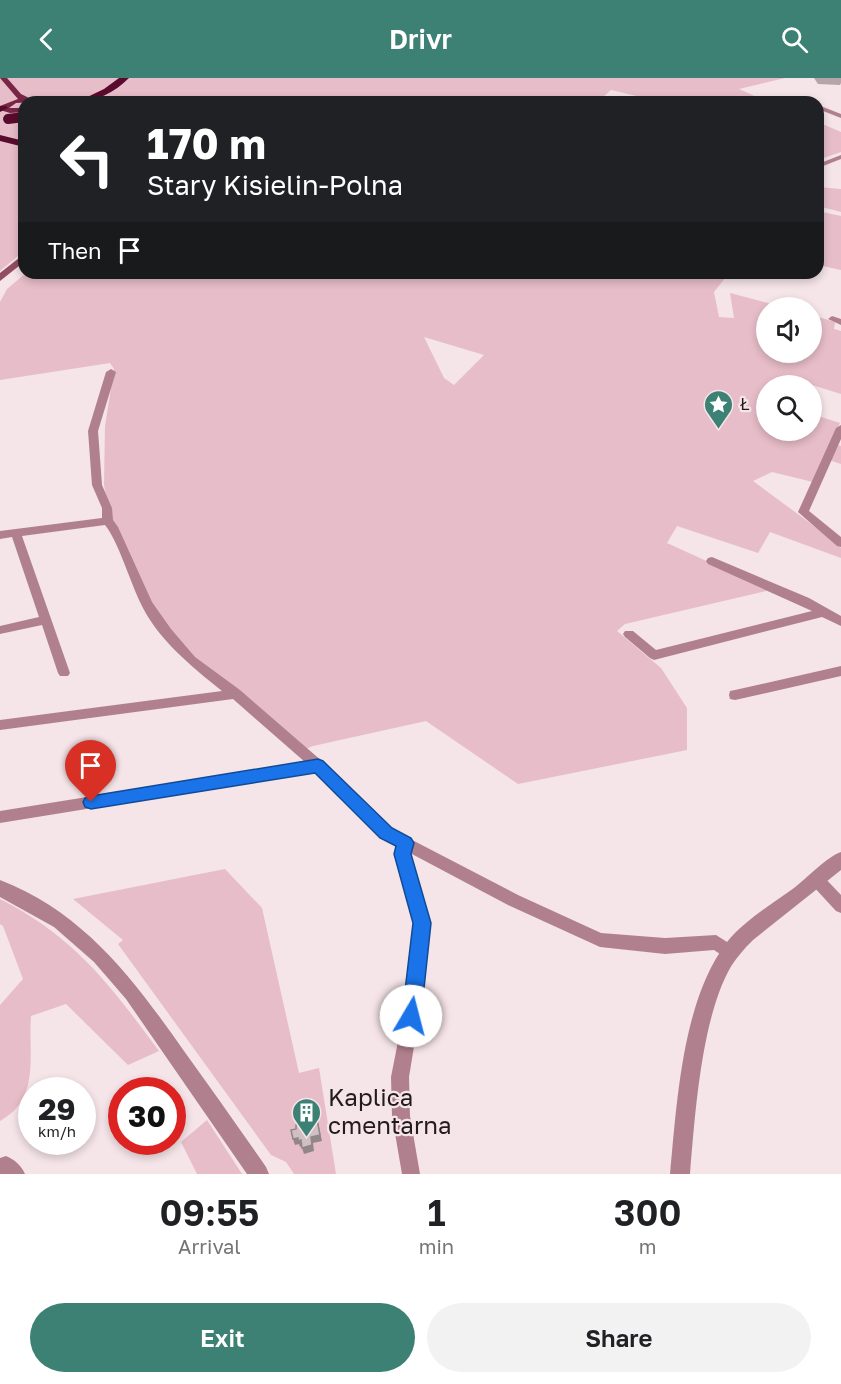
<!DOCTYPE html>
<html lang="en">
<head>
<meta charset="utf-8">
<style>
	body { margin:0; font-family:"Golos Text",sans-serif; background:#f2f2f2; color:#202124; height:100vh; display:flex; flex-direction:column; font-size:22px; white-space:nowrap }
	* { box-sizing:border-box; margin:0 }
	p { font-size:20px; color:#757577 }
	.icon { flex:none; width:33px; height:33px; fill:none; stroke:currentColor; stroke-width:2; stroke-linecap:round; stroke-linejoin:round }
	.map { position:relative; height:1096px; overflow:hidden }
	.drawer { display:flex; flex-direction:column; background:#fff; flex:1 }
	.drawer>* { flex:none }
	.banner { position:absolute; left:18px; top:18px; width:806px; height:183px; border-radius:18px; box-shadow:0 3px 9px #0003; background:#202124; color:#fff; overflow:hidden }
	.tools { position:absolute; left:756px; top:219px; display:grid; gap:12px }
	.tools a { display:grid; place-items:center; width:66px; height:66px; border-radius:50%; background:#fff; box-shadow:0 3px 9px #0003; font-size:30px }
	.speed { position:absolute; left:18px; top:999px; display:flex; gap:12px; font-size:30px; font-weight:700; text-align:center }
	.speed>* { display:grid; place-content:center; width:78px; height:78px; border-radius:50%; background:#fff; box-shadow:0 3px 9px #0003; line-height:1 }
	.speed small { font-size:15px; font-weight:400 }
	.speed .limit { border:9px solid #d22; background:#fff; color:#111 }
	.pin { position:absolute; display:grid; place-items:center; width:51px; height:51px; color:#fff; margin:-62px -26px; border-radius:50% 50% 50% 0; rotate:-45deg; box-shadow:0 0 6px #0007 }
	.pin .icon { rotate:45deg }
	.me { position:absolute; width:66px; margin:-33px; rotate:8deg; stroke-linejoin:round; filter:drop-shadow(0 0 4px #0008) }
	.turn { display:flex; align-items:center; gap:21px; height:126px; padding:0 30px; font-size:27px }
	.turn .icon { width:78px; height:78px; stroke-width:2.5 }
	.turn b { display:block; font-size:42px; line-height:51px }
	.then { display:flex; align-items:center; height:57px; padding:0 30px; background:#0003; gap:12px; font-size:22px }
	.eta { display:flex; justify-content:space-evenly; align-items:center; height:102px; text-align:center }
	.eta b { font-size:36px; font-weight:600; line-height:42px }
	.action { display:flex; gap:12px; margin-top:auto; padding:12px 30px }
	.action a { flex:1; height:69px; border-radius:36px; background:#3d8174; color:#fff; font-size:24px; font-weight:600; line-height:69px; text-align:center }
	.action a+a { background:#f2f2f2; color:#202124 }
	header { display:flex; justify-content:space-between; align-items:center; height:78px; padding:0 30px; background:#3d8174; color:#fff; font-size:27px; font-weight:600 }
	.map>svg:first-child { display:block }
	.green { fill:#e7bdc9; fill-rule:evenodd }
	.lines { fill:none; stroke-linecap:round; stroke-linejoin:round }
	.minor { fill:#b1808f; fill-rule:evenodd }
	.tertiary { fill:#b1808f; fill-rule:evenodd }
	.secondary { fill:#914d64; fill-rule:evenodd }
	.primary { fill:#782546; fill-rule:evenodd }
	.motorway { fill:#590b2e; fill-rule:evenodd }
	.motorway-bridge { stroke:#590b2e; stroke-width:10 }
	.wall { fill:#b3a5a9 }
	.shaded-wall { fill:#928689 }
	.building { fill:#d0c0c4; stroke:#928689; stroke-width:1.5 }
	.route { fill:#1a73e8; stroke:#114b97; stroke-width:1.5 }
	.labels { text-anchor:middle; stroke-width:4.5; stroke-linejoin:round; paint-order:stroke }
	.far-poi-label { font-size:16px; fill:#211b1c; stroke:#f5e4e8; text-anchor:start }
	.near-poi-label { font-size:24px; fill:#211b1c; stroke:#f5e4e8; text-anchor:start }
</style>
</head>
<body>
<header><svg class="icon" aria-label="back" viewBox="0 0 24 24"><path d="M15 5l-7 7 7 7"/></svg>Drivr<svg class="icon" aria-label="search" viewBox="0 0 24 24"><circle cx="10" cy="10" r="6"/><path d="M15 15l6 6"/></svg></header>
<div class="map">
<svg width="841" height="1096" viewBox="0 0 841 1096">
	<rect width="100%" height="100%" fill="#f5e4e8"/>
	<!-- green -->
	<path class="green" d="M 0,0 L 785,0 L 739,11 L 768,24 L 662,24 L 611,12 L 603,19 L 625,24 L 24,24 L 24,173 L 0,193 Z
		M 818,44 L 841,54 L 841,74 L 818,82 Z
		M 818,109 L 841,111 L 841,134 L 818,128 Z
		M 818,133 L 841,138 L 841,192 L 818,187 Z
		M 26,195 L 729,195 L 714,214 L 719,239 L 734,240 L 730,215 L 783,229 L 766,230 L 766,274 L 812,274 L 812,237 L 835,244 L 834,251 L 841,253 L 841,316 L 793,301 L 795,307 L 766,308 L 766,352 L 812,352 L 812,336 L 840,345 L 831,365 L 841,368 L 841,386 L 823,380 L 813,404 L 772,394 L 753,403 L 833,462 L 841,470 L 841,480 L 770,454 L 758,475 L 677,448 L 667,465 L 770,512 L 625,546 L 617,553 L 661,590 L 687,630 L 687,672 L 518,706 L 426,643 L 313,668 L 301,673 L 169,560 L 111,442 L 104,407 L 105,348 L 114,291 L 110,285 L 0,302 L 0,224 L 7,211 ZM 424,259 L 484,277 L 454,307 L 444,300 Z
		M 225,791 L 262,830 L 299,995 L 319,990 L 336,1096 L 294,1096 L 286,1084 L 271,1077 L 118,866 L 123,862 L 73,821 Z
		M 0,821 C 75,859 110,907 159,973 L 128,987 L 66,926 L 31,938 C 28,978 41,1020 0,1043 L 0,927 L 23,901 L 3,848 L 0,846 Z
		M 207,1042 L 242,1096 L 197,1096 L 181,1064 Z"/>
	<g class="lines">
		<!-- minor -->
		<path class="minor" d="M 796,18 L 807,23 L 808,24 L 800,24 L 794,21 Z
			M 818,27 L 841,36 L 841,40 L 818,31 Z
			M 841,77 L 841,81 L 818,90 L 818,86 Z
			M 832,238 L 841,241 L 841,247 L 828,241 Z
			M 111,291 L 116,294 L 98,353 L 102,407 L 112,430 L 113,442 L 118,449 L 152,524 L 171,551 L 195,579 L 240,612 L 323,684 L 391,751 L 518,817 L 601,855 L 665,860 L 716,857 L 735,869 L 737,874 L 735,879 L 729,882 L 714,872 L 665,876 L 600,869 L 508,827 L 410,775 L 430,845 L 419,938 L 409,999 L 410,1038 L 420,1096 L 402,1096 L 392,1038 L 391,999 L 403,938 L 414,845 L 395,776 L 397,768 L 381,759 L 315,694 L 0,745 L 0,733 L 305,684 L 233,621 L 0,652 L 0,642 L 222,613 C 191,588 157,561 140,524 C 130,503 118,463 105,447 L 22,458 L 70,595 L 68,598 L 60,598 L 58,595 L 42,547 L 0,556 L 0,548 L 39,539 L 12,459 L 0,461 L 0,453 L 102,440 L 102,430 L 92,407 L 88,353 L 106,294 Z
			M 841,347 L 841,361 L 809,433 L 841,459 L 841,469 L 837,468 L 798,434 L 836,350 Z
			M 712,479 L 809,520 L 841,538 L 841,548 L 822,539 L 654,582 L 650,580 L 625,559 L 623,556 L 625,553 L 633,553 L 656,572 L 812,533 L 708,486 L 706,483 L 708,480 Z
			M 841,588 L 841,598 L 735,622 L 730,621 L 729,617 L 730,613 L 735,612 Z
			M 817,795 L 822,797 L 841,817 L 841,835 L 836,833 L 812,807 L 810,802 L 812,797 Z
			M 6,1078 C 15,1082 21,1087 25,1096 L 0,1096 L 0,1080 Z"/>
		<!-- tertiary -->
		<path class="tertiary" d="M 841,774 L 841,792 L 753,862 C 744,871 734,882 728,894 C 701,946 695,1037 690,1096 L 670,1096 C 677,1024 682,923 727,864 C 745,842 772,826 794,810 C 807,800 828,778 841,774 Z
			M 0,802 C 85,835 134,902 184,973 C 212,1012 239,1050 266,1089 L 269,1096 L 247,1096 L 126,921 L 94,884 L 54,849 L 0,819 Z"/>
		<!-- secondary -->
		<path class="secondary" d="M 24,176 L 24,184 L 0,203 L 0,195 Z"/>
		<!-- primary -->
		<path class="primary" d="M 0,0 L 7,0 L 21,16 L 37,24 L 16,25 L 9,30 L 24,30 L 24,34 L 10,35 L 0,32 L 0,28 L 18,21 Z"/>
		<!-- motorway -->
		<path class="motorway" d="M 119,0 L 129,0 C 115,14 96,24 77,24 L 104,11 Z
			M 0,28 L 6,28 L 8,30 L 0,34 Z
			M 0,57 L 24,63 L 24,69 L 0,63 Z"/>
		<!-- motorway-bridge -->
		<path class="motorway-bridge" d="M 8,41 L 24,39"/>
	</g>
	<!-- wall -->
	<path class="wall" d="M 814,0 L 841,0 L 841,5 L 840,7 L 818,6 Z"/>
	<!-- shaded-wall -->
	<path class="shaded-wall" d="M 317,1041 L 322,1063 L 313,1065 L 314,1073 L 304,1076 L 302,1070 L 311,1059 Z
		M 298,1060 L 301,1062 L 303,1068 L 300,1069 L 299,1066 L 295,1067 L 293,1061 Z"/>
	<!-- building -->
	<path class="building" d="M 307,1036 L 309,1044 L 317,1041 L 320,1057 L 311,1059 L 312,1067 L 302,1070 L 301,1062 L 298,1063 L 298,1060 L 293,1061 L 291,1052 L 296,1051 L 296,1047 L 298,1046 L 297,1039 Z"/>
	<!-- route -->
	<path class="route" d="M 318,681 L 323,683 L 392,750 L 411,760 L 414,765 L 411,776 L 431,845 L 421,938 L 418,944 L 411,947 L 405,944 L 402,938 L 413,845 L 394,776 L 396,768 L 380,760 L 315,695 L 91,731 L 85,729 L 83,724 L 85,720 L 91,718 Z"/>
	<!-- icons -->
	<defs>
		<symbol id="sight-pin" viewBox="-11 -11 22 30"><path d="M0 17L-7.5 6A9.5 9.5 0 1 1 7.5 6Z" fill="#3d8174" stroke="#f5e4e8"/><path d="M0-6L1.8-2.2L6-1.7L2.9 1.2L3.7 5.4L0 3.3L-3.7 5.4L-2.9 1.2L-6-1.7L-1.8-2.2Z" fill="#fff"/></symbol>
		<symbol id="building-pin" viewBox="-11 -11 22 30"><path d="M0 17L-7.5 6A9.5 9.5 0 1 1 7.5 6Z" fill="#3d8174" stroke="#f5e4e8"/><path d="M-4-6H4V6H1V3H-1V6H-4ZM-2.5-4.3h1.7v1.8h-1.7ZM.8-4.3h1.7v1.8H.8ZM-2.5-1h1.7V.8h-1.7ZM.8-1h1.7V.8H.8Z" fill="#fff"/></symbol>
	</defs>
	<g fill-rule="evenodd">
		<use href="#sight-pin" x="702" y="310" width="33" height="45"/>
		<use href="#building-pin" x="290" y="1018" width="33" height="45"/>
	</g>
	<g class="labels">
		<!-- far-poi labels -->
		<g class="far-poi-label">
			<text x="740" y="332">Ł</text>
		</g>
		<!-- near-poi labels -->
		<g class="near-poi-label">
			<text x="328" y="1028">Kaplica<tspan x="328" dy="28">cmentarna</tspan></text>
		</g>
	</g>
</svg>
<div class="tools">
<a><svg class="icon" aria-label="sound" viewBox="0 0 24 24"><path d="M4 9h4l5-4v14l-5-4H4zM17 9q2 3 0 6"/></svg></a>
<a><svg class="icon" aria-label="search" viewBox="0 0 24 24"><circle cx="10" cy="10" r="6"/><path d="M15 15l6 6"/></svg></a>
</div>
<div class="speed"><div>29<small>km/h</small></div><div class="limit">30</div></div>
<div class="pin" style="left:91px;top:724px;background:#d93025"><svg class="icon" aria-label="arrive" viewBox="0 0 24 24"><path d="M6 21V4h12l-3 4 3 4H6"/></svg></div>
<svg class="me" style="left:411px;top:938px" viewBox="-20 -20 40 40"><circle r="19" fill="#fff"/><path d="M0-13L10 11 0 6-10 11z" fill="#1a73e8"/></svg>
<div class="banner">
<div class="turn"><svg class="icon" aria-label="left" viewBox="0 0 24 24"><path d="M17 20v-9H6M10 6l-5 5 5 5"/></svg><div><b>170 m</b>Stary Kisielin-Polna</div></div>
<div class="then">Then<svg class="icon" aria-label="arrive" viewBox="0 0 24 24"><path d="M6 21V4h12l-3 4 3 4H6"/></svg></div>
</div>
</div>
<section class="drawer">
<div class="eta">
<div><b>09:55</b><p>Arrival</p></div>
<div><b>1</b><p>min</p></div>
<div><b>300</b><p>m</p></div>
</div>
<div class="action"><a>Exit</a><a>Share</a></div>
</section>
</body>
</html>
